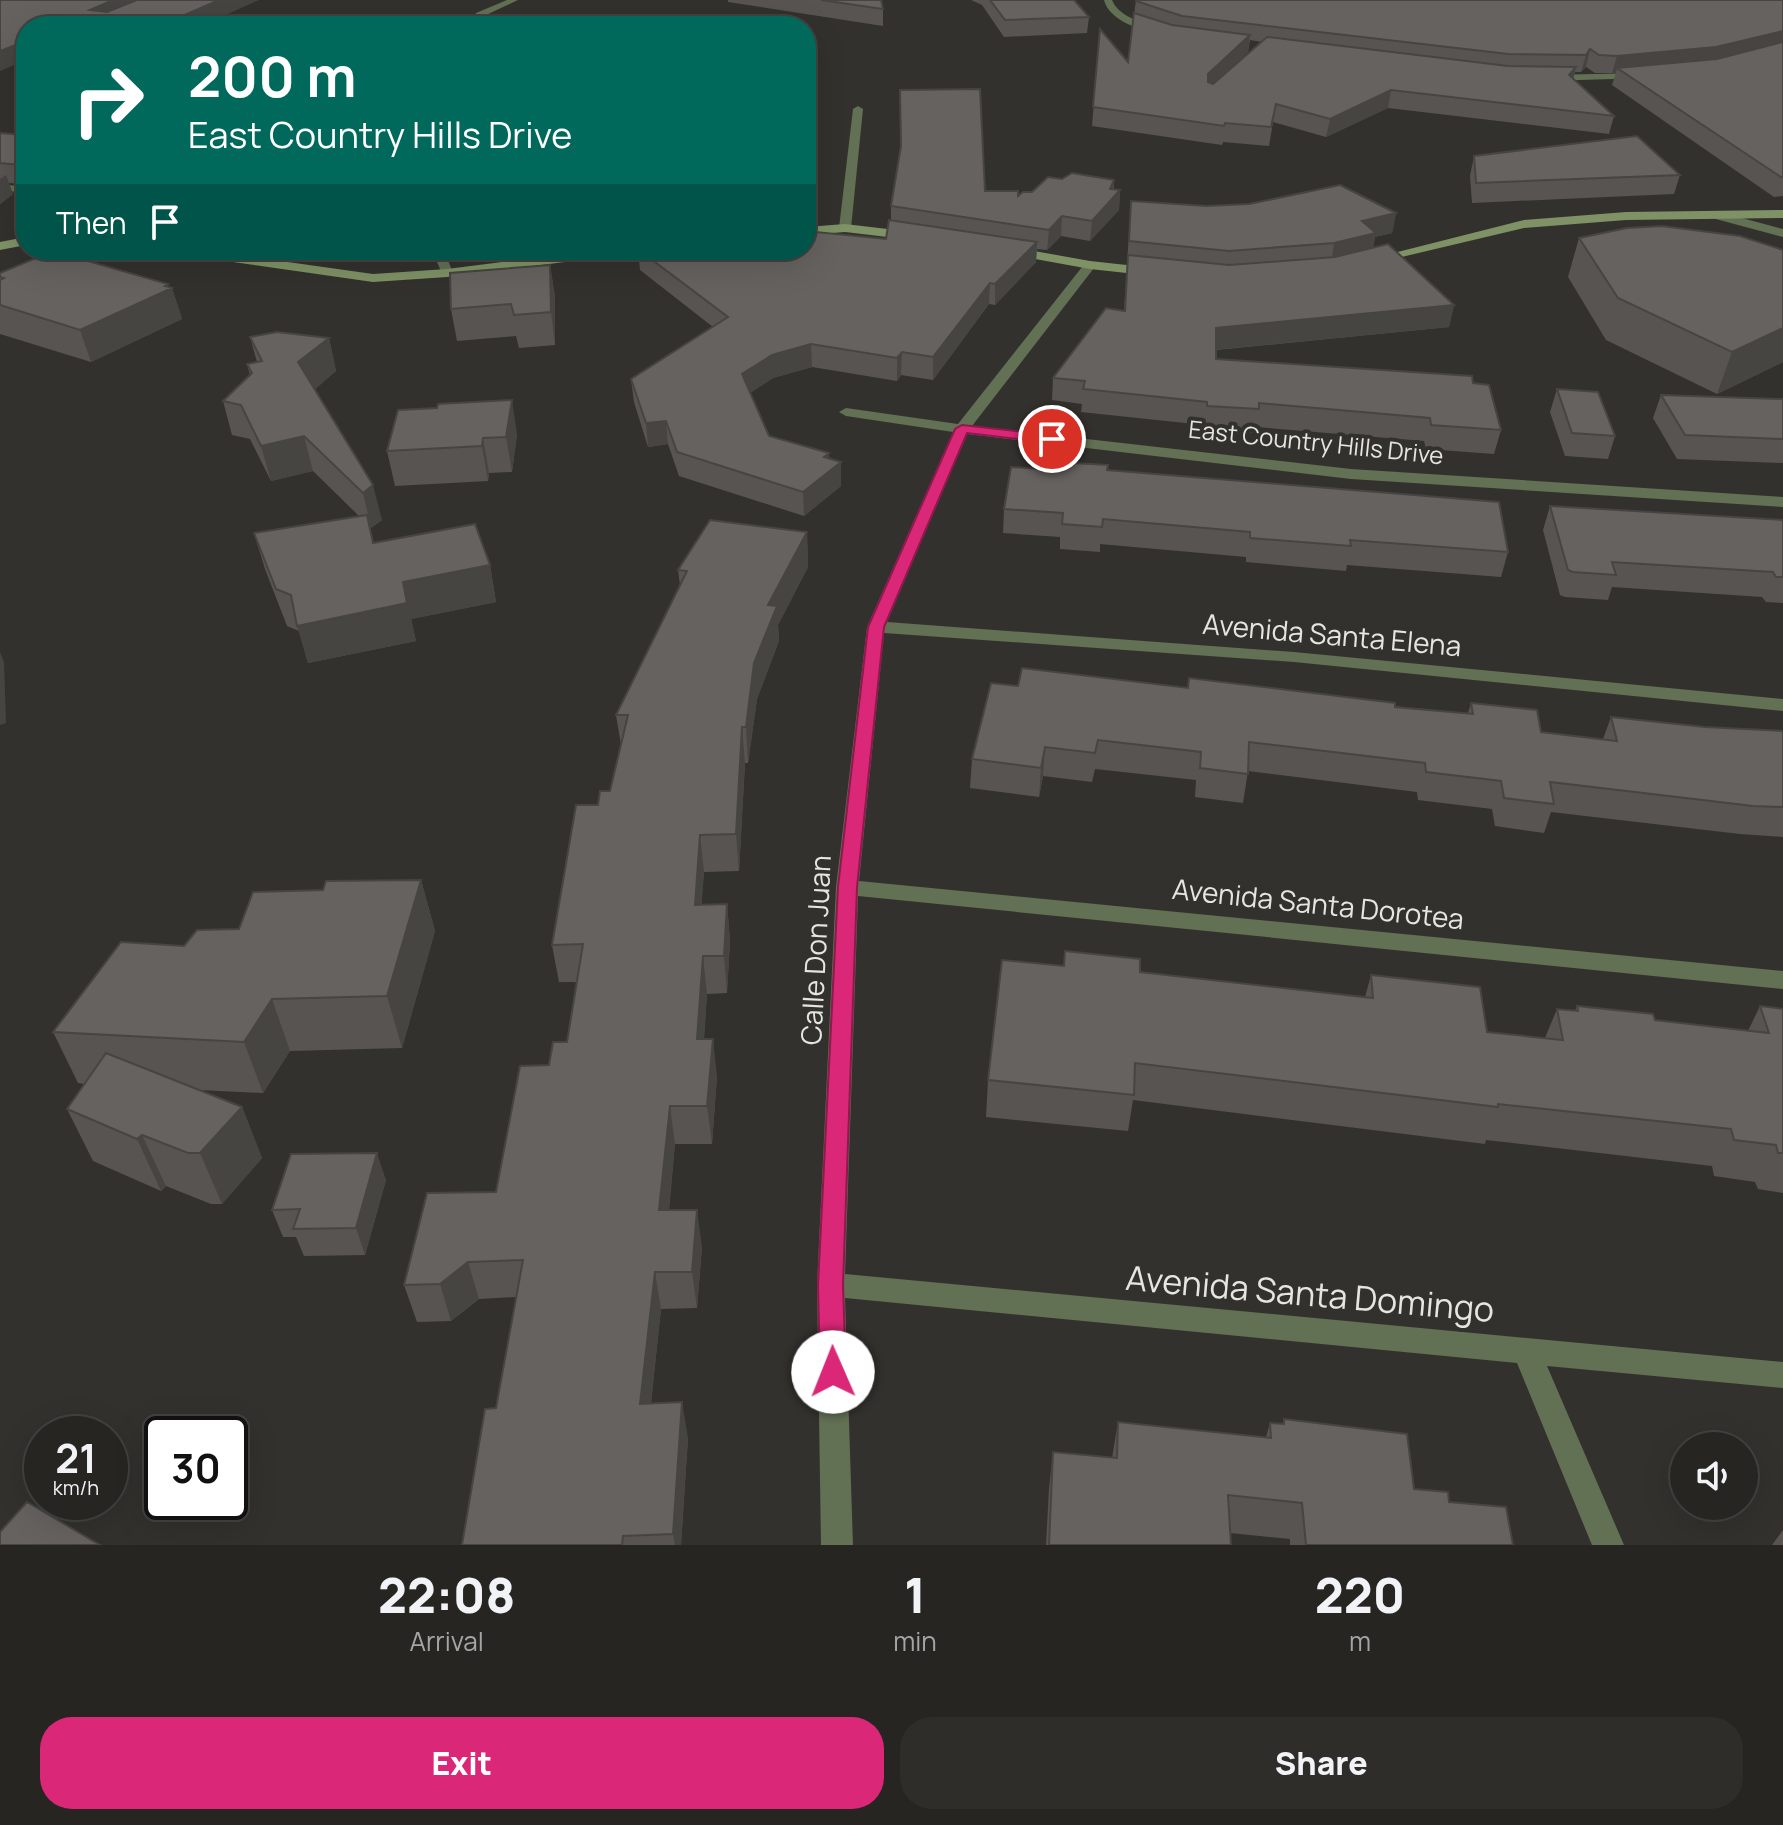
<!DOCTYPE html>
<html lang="en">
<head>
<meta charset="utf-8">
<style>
	body { margin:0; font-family:Manrope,sans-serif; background:#2e2d2a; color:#f1f3f6; height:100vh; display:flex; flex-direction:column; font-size:30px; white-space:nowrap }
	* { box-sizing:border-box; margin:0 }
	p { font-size:26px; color:#a4a5a5 }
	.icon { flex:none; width:44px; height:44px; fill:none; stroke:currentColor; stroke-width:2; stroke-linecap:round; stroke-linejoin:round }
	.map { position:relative; height:1545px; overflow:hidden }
	.drawer { display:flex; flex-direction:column; background:#262522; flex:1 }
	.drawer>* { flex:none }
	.top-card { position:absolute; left:16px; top:16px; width:800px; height:244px; border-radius:32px; box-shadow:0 8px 32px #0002,0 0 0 2px #424240; background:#00695c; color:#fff; overflow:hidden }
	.tools { position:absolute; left:1670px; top:1432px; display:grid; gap:16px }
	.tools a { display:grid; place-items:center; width:88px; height:88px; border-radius:50%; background:#262522; box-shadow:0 8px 32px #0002,0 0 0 2px #424240; font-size:40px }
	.speed { position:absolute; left:24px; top:1416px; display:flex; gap:16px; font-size:40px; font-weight:700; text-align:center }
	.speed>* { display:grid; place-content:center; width:104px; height:104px; border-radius:50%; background:#262522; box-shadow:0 8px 32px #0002,0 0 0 2px #424240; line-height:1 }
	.speed small { font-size:20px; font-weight:400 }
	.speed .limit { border:4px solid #111; border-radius:12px; background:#fff; color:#111 }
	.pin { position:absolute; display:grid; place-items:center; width:68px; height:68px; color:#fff; margin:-34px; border:4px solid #fff; border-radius:50%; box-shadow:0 2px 8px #0007 }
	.me { position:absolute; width:88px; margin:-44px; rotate:359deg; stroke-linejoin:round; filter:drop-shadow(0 0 6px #0008) }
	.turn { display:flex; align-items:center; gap:28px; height:168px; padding:0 40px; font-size:36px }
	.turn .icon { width:104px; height:104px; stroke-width:2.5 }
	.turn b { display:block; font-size:56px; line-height:68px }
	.then { display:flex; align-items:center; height:76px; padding:0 40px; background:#0003; gap:16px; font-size:30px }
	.eta { display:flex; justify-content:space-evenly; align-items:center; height:136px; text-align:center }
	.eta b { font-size:48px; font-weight:800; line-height:56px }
	.button { display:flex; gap:16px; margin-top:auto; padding:16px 40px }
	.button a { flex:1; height:92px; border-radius:32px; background:#db2777; color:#fff; font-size:32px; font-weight:800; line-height:92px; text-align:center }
	.button a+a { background:#2e2d2a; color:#f1f3f6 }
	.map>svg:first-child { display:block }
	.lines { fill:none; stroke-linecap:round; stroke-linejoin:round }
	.lane { fill:#627054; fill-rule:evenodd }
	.street { fill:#627054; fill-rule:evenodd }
	.secondary { fill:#7e9265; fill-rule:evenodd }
	.wall { fill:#585452; fill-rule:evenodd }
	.shaded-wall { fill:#474542 }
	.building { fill:#66625f; stroke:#474542; stroke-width:2 }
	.route { fill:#db2777; stroke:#8e194d; stroke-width:2 }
	.labels { text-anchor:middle; stroke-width:8; stroke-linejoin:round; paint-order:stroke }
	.far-street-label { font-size:24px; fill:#e5e5e2; stroke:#33312d }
	.street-label { font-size:28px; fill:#e5e5e2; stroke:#33312d }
	.near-street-label { font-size:34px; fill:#e5e5e2; stroke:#33312d }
</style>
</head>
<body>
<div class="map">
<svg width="1783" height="1545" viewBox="0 0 1783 1545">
	<rect width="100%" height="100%" fill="#33312d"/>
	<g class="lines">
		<!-- lane -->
		<path class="lane" d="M 1716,211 L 1783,229 L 1783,237 L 1712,218 L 1710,215 Z"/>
		<!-- street -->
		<path class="street" d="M 507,0 L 518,0 L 484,16 L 490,26 L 477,23 L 476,13 Z
			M 1104,0 L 1112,0 C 1120,19 1145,22 1161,31 L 1156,34 C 1138,29 1109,20 1104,0 Z
			M 1641,73 L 1644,78 L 1549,81 L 1544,78 L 1549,75 Z
			M 858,106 L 863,109 L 851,228 L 845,232 L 839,228 L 853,109 Z
			M 0,184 L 26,187 L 26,193 L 0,190 Z
			M 432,250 L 444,250 L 453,273 L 451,276 L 443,276 Z
			M 1090,261 L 1096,265 L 1094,268 L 972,426 L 1351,469 L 1783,497 L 1783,507 L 1351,479 L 967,434 L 887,622 L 1294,652 L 1783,699 L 1783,711 L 1294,662 L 884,633 L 859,881 L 1783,971 L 1783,989 L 858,896 L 845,1274 L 1783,1362 L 1783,1388 L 1547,1366 L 1624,1545 L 1592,1545 L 1517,1363 L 845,1298 L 853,1545 L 821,1545 L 817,1285 L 836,887 L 867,627 L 953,432 L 846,416 L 839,412 L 846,408 L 958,424 L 1086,262 Z"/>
		<!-- secondary -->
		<path class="secondary" d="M 1783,210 L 1783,218 L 1626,220 L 1524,228 L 1372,264 L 1366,260 L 1524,220 L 1626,212 Z
			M 845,224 L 913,232 L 919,236 L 913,240 L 845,232 L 806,235 L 806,227 Z
			M 26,237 L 26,245 L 0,250 L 0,242 Z
			M 1012,247 L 1090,261 L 1154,268 L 1160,272 L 1154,276 L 1090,269 L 1008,254 L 1008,248 Z
			M 171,250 L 203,250 L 373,274 L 447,269 L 598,250 L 633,250 L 627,254 L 447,277 L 373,282 L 177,254 Z"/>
	</g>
	<!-- wall -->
	<path class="wall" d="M 728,0 L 881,0 L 883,9 L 883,26 L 728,2 Z
		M 971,0 L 1074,0 L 1089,17 L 1087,33 L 1004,37 L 982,5 Z
		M 1136,0 L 1783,0 L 1783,196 L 1774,197 L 1612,85 L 1616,73 L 1595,73 L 1586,67 L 1581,72 L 1575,72 L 1573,79 L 1614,116 L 1609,134 L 1388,108 L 1326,137 L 1273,122 L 1269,146 L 1223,142 L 1222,145 L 1092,126 L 1100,29 L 1128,62 ZM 1250,40 L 1262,42 L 1223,76 L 1248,52 Z
		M 0,133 L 26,135 L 26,184 L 8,183 L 13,194 L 0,204 Z
		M 1474,156 L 1680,175 L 1674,194 L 1472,203 L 1470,176 Z
		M 1062,179 L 1114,180 L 1114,189 L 1120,190 L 1119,210 L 1090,241 L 1061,236 L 1047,250 L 1037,249 L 1036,262 L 995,305 L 989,304 L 933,380 L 901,375 L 897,381 L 812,367 L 773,378 L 750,393 L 769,436 L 829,458 L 841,486 L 804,516 L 679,476 L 668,444 L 648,447 L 634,402 L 631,379 L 713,327 L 640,270 L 638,250 L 886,239 L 891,220 L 891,206 L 985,191 L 1018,196 Z
		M 1131,201 L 1207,206 L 1396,213 L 1392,233 L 1375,237 L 1373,248 L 1454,305 L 1449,327 L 1216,350 L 1216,359 L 1473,383 L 1501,430 L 1494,454 L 1426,449 L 1424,441 L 1256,427 L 1255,433 L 1204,429 L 1204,425 L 1081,412 L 1082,404 L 1052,400 L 1053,378 L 1124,311 Z
		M 1579,238 L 1783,250 L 1783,362 L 1717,394 L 1606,340 L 1568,277 Z
		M 550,265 L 555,297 L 555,345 L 519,348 L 516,336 L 457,341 L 451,309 Z
		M 0,273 L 172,288 L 182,319 L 91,362 L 0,334 Z
		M 250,337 L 329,338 L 336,371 L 315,389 L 382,520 L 371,528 L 369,526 L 373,543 L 490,565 L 496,602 L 411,619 L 416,641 L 308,663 L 299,631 L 287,626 L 265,569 L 254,533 L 359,516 L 313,471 L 271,481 L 250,439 L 232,435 L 223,401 L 250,375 L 247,364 L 257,362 Z
		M 1557,389 L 1615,436 L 1608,459 L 1565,456 L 1550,412 Z
		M 1661,395 L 1783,399 L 1783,463 L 1677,459 L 1653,418 Z
		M 398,410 L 517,434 L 512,472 L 489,473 L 488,481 L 395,486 L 387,451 Z
		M 1053,470 L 1107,470 L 1508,552 L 1501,577 L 1347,565 L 1346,571 L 1246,562 L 1246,557 L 1100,544 L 1100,552 L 1060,549 L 1060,537 L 1003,533 L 1004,509 Z
		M 1550,506 L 1783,520 L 1783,603 L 1766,602 L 1762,597 L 1612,587 L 1608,600 L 1565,597 L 1560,595 L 1543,530 Z
		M 807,532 L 808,567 L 778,625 L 779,641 L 757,699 L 748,763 L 745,763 L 739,871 L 704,872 L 701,904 L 727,904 L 730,941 L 727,993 L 707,994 L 704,1039 L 717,1076 L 712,1144 L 675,1144 L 669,1210 L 702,1247 L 697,1308 L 661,1309 L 651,1403 L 688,1438 L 681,1545 L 462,1545 L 496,1408 L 516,1297 L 479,1299 L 451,1321 L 417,1322 L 404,1285 L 496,1192 L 549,1065 L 567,1042 L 577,982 L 559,982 L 552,945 L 598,805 L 610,791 L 621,745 L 616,715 L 680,585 L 678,570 Z
		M 1018,686 L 1188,687 L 1468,713 L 1471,703 L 1541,732 L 1603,739 L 1611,717 L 1705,727 L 1783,731 L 1783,837 L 1740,834 L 1551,812 L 1544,833 L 1495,826 L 1492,809 L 1418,800 L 1417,792 L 1248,771 L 1243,803 L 1195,797 L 1196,780 L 1095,769 L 1092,782 L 1043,776 L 1039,797 L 970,788 L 972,759 Z
		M 421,880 L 435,931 L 402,1048 L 290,1051 L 263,1093 L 199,1090 L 242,1107 L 262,1158 L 222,1204 L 211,1204 L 166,1186 L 161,1191 L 93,1161 L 67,1109 L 84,1084 L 78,1083 L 53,1032 L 184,946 L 239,929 L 323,890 Z
		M 1064,966 L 1140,972 L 1365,997 L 1371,975 L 1487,1032 L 1545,1038 L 1557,1009 L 1575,1011 L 1577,1006 L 1655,1020 L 1748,1031 L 1760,1006 L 1783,1009 L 1783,1193 L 1758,1189 L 1755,1182 L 1714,1176 L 1712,1166 L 1486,1140 L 1485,1144 L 1133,1100 L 1128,1131 L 986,1117 L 988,1080 Z
		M 386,1180 L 365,1255 L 304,1256 L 296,1237 L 283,1237 L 272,1210 Z
		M 1284,1419 L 1414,1489 L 1449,1502 L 1513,1545 L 1290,1545 L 1290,1539 L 1230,1533 L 1231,1545 L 1046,1545 L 1049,1489 L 1053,1452 L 1112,1458 L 1118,1422 L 1266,1437 L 1270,1423 L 1282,1424 Z
		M 1783,1530 L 1783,1545 L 1772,1545 Z"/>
	<!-- shaded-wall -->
	<path class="shaded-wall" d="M 113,0 L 154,0 L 96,26 L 90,10 Z
		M 219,0 L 259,0 L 201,26 L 164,26 L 164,24 Z
		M 1783,31 L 1783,46 L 1710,64 L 1617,68 L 1616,73 L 1612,73 L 1617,56 Z
		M 1250,35 L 1248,52 L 1206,92 L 1208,74 Z
		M 26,41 L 26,60 L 0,71 L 0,51 Z
		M 1590,49 L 1586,67 L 1581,72 L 1586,55 Z
		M 812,66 L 813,84 L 806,141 L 806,117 Z
		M 1576,67 L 1572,84 L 1569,75 Z
		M 1391,90 L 1388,108 L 1326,137 L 1330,119 Z
		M 26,160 L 26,182 L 20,165 Z
		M 6,175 L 13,194 L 0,204 L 0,179 Z
		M 1114,180 L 1113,199 L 1120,190 L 1119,210 L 1090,241 L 1092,221 Z
		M 1396,213 L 1392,233 L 1375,237 L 1372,254 L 1331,264 L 1334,243 L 1362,221 Z
		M 1062,216 L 1061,236 L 1047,250 L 1049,230 Z
		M 1037,242 L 1036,262 L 995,305 L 995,284 Z
		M 550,265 L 555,297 L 555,345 L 551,312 Z
		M 990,283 L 989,304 L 933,380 L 933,357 Z
		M 168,284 L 170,289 L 172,288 L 182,319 L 91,362 L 80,330 Z
		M 1454,305 L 1449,327 L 1213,350 L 1216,328 Z
		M 1783,328 L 1783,362 L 1717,394 L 1732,352 Z
		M 329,338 L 336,371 L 307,396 L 298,362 Z
		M 811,344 L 812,367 L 773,378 L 744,397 L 742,374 L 772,355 Z
		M 902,352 L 901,375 L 897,381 L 897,358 Z
		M 512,400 L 517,434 L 512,472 L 506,437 Z
		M 666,421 L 668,444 L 648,447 L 646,423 Z
		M 304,436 L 313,471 L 271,481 L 261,446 Z
		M 483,438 L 489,473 L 488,481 L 482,446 Z
		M 829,453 L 830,471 L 841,462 L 841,486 L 804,516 L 803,492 L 824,457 Z
		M 373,485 L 382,520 L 371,528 L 363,493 Z
		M 807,532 L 808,567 L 778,625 L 779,641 L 757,699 L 748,763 L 746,727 L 754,663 L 768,605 Z
		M 490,565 L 496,602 L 411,619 L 416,641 L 308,663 L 297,626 L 403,582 Z
		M 0,652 L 4,662 L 6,723 L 0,725 Z
		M 742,727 L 745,763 L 739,871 L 736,834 Z
		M 1045,747 L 1043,776 L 1039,797 L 1041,768 Z
		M 700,835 L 704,872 L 699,942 L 695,905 Z
		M 421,880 L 435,931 L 402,1048 L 387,996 Z
		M 727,904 L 730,941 L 727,993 L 724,956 Z
		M 703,956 L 707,994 L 701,1077 L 697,1039 Z
		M 272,999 L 290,1051 L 263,1093 L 244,1042 Z
		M 713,1039 L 717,1076 L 712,1144 L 707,1106 Z
		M 670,1106 L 675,1144 L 665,1248 L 659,1210 Z
		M 242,1107 L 262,1158 L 222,1204 L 200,1153 Z
		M 142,1135 L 166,1186 L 161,1191 L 137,1139 Z
		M 377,1153 L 386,1180 L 365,1255 L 356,1228 Z
		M 697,1210 L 702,1247 L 697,1308 L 692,1272 Z
		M 468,1262 L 479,1299 L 451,1321 L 440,1284 Z
		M 655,1272 L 661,1309 L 647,1439 L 640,1404 Z
		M 682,1402 L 688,1438 L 681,1545 L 675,1545 L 673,1534 Z"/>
	<!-- building -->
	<path class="building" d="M 0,0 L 113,0 L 90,10 L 107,12 L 137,0 L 219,0 L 164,24 L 158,24 L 152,26 L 26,26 L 26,41 L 0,51 Z
		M 821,0 L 881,0 L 883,9 Z
		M 990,0 L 1074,0 L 1089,17 L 1005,20 Z
		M 1136,0 L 1783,0 L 1783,31 L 1716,47 L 1617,56 L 1599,55 L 1590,49 L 1586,55 L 1508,54 L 1182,16 L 1136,1 Z
		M 1134,13 L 1172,25 L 1250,35 L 1208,74 L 1208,82 L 1213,84 L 1267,37 L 1508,66 L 1576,67 L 1569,75 L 1614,116 L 1391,90 L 1330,119 L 1276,104 L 1271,127 L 1225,123 L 1224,126 L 1093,107 L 1100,29 L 1128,62 Z
		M 1783,42 L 1783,177 L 1781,177 L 1617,68 L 1717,59 Z
		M 812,66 L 806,117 L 806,67 Z
		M 980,89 L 985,191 L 1018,191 L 1018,196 L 1023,192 L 1032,192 L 1048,177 L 1062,179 L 1072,173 L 1114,180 L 1110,189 L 1120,190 L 1092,221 L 1062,216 L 1049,230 L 891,206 L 901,146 L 900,90 Z
		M 0,133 L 26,135 L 26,160 L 20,165 L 0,163 Z
		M 1637,136 L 1680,175 L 1476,183 L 1474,156 Z
		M 1340,185 L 1396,213 L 1362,221 L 1376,233 L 1334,243 L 1229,251 L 1129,241 L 1131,201 L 1207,206 L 1249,204 Z
		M 889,220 L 1037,242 L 995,284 L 990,283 L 933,357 L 902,352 L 897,358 L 811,344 L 772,355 L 742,374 L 769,436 L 829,453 L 824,457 L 841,462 L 803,492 L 677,452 L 666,421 L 646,423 L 631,379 L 728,317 L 639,250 L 806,250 L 806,231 L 886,239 Z
		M 1662,226 L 1740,236 L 1783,250 L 1783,328 L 1732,352 L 1618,298 L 1579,238 L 1627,228 Z
		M 1388,244 L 1454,305 L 1216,328 L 1216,359 L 1472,376 L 1473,383 L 1489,385 L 1501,430 L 1431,425 L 1430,418 L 1259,403 L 1259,409 L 1207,406 L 1207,402 L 1083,389 L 1085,381 L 1053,378 L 1106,308 L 1125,311 L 1128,255 L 1229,265 L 1335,257 Z
		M 53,251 L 168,284 L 165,286 L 172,288 L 80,330 L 0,305 L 0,280 L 4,278 L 0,277 L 0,273 Z
		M 550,265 L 551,312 L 514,315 L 511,304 L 451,309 L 450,273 Z
		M 277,332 L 329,338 L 298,362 L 373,485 L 363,493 L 304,436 L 261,446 L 241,405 L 223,401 L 252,373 L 247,364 L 262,361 L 250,337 Z
		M 1557,389 L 1598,392 L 1615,436 L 1572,433 Z
		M 1661,395 L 1783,399 L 1783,439 L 1685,435 Z
		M 512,400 L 506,437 L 483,438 L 482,446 L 387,451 L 398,410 L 437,408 L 438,404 Z
		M 1054,462 L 1108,465 L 1107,470 L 1499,502 L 1508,552 L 1350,540 L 1351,546 L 1250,538 L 1250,532 L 1103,519 L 1102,527 L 1062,524 L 1063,513 L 1004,509 L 1011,467 L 1053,470 Z
		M 1550,506 L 1783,520 L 1783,577 L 1776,577 L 1773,572 L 1612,562 L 1616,575 L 1573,572 L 1568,570 Z
		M 367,515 L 373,543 L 475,524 L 490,565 L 403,582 L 407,603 L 297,626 L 291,595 L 276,589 L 254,533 Z
		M 710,520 L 807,532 L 768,605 L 777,606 L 754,663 L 746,727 L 742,727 L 736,834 L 700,835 L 695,905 L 727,904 L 724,956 L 703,956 L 697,1039 L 713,1039 L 707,1106 L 670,1106 L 659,1210 L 697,1210 L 692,1272 L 655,1272 L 640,1404 L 682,1402 L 673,1534 L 623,1536 L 622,1545 L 462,1545 L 485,1409 L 496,1408 L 523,1260 L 468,1262 L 440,1284 L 404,1285 L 427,1193 L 496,1192 L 520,1066 L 549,1065 L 553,1042 L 567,1042 L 583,944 L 552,945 L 576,805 L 598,805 L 600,791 L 610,791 L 628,715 L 616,715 L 687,571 L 678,570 Z
		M 1022,668 L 1188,688 L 1189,678 L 1395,703 L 1395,707 L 1473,714 L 1471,703 L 1537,710 L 1541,732 L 1617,741 L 1611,717 L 1705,727 L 1783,731 L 1783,807 L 1753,806 L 1550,782 L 1554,804 L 1504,798 L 1501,781 L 1426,772 L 1425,763 L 1249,742 L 1248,774 L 1200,768 L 1201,752 L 1098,740 L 1095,753 L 1045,747 L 1041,768 L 972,759 L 991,683 L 1018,686 Z
		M 421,880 L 387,996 L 272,999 L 244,1042 L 53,1032 L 121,942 L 184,946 L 197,930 L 239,929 L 253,892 L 323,890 L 326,881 Z
		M 1065,951 L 1140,959 L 1140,972 L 1373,998 L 1371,975 L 1480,987 L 1487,1032 L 1563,1040 L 1557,1009 L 1578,1011 L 1577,1006 L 1653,1014 L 1655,1020 L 1769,1033 L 1760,1006 L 1783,1009 L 1783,1153 L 1778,1153 L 1776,1145 L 1734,1140 L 1731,1129 L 1498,1104 L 1498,1107 L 1135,1063 L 1134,1095 L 988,1080 L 1002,960 L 1064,966 Z
		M 106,1053 L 242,1107 L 200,1153 L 188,1153 L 142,1135 L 137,1139 L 67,1109 Z
		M 377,1153 L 356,1228 L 293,1229 L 300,1209 L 272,1210 L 291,1154 Z
		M 1284,1419 L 1407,1434 L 1414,1489 L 1448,1492 L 1449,1502 L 1506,1507 L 1513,1545 L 1306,1545 L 1302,1503 L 1228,1495 L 1231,1545 L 1049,1545 L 1053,1452 L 1117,1458 L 1118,1422 L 1271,1438 L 1270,1423 L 1284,1424 Z
		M 27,1502 L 100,1545 L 0,1545 L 0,1532 Z"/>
	<!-- route -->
	<path class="route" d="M 962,425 L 1052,435 L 1058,439 L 1052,443 L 967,433 L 884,627 L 857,887 L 843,1285 L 846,1372 L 842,1380 L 833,1384 L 823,1380 L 820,1372 L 818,1285 L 838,887 L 868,627 L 955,429 Z"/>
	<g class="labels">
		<!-- far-street labels -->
		<g class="far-street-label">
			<text transform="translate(1316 443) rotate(6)" y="8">East Country Hills Drive</text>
		</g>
		<!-- street labels -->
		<g class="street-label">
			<text transform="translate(1332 635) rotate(5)" y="10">Avenida Santa Elena</text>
			<text transform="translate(1318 904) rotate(6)" y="10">Avenida Santa Dorotea</text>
			<text transform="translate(816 950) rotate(-87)" y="10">Calle Don Juan</text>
		</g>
		<!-- near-street labels -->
		<g class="near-street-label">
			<text transform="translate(1310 1294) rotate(5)" y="12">Avenida Santa Domingo</text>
		</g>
	</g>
</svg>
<div class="tools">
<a><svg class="icon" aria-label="sound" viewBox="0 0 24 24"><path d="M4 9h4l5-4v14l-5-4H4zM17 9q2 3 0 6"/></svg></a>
</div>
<div class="speed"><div>21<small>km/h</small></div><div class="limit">30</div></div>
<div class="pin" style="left:1052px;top:439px;background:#d93025"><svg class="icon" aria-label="arrive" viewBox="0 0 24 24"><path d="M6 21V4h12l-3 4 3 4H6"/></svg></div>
<svg class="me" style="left:833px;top:1372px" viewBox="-20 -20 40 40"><circle r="19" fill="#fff"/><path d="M0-13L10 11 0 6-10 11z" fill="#db2777"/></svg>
<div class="top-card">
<div class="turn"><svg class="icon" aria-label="right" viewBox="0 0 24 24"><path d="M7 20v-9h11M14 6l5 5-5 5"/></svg><div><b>200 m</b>East Country Hills Drive</div></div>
<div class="then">Then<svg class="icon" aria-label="arrive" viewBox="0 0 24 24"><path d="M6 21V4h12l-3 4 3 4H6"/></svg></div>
</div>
</div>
<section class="drawer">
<div class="eta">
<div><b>22:08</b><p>Arrival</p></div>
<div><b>1</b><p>min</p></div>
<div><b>220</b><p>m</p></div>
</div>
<div class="button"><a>Exit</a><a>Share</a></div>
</section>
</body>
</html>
